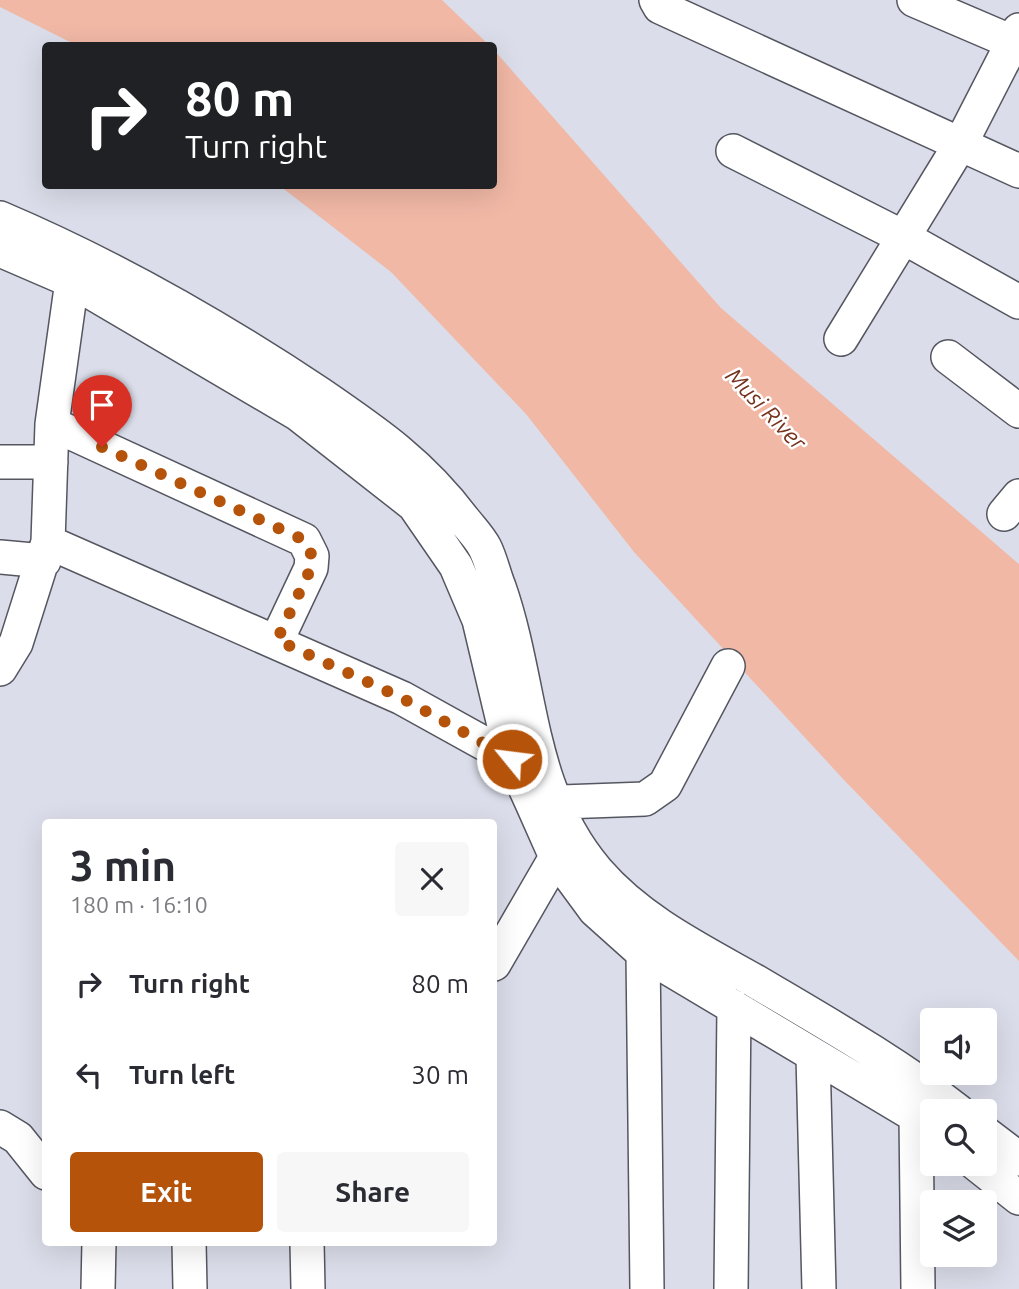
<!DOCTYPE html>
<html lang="en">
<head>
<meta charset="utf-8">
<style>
	body { margin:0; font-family:Ubuntu,sans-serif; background:#f7f7f7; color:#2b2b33; height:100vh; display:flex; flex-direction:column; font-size:26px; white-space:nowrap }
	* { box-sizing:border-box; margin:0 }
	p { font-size:23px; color:#7c7c81 }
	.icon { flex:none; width:38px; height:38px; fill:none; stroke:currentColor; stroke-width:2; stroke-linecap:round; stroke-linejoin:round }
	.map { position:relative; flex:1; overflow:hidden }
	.panel { position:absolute; left:42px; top:819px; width:455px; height:427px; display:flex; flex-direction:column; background:#fff; border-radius:7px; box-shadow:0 7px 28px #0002 }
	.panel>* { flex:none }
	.top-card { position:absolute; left:42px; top:42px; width:455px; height:147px; border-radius:7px; box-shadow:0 7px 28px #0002; background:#202124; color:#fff; overflow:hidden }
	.controls { position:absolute; left:920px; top:1008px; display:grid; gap:14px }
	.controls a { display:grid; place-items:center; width:77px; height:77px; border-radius:7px; background:#fff; box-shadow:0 7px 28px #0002; font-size:35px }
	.pin { position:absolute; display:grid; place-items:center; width:60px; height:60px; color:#fff; margin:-72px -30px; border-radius:50% 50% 50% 0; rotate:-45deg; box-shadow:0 0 7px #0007 }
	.pin .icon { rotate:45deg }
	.me { position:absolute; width:77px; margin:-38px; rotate:299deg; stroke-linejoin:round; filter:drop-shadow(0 0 5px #0008) }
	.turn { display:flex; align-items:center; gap:24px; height:147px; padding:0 28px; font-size:32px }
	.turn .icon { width:91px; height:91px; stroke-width:2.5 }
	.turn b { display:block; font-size:49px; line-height:60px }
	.round { display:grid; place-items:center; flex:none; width:74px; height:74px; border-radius:7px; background:#f7f7f7 }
	.overview { display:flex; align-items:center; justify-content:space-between; height:119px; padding:0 28px }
	h1 { font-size:42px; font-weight:600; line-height:52px }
	.action { display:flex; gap:14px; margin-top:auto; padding:14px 28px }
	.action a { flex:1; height:80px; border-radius:7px; background:#b45309; color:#fff; font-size:28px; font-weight:600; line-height:80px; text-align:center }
	.action a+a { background:#f7f7f7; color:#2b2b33 }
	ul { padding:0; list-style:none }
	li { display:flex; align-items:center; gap:21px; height:91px; padding:0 28px }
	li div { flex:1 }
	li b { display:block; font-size:26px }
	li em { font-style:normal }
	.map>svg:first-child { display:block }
	.water { fill:#f1b8a6 }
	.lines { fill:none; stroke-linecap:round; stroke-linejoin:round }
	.minor-casing { stroke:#545660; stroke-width:36 }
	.minor { stroke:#fff; stroke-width:33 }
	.route { stroke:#b45309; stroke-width:12; stroke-dasharray:0 21.6 }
	.labels { text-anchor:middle; stroke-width:5; stroke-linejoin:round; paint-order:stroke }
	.water-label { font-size:23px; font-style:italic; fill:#76321c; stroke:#fff }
</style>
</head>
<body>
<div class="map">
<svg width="1019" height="1289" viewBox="0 0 1019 1289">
	<rect width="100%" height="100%" fill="#dbdeea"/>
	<!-- water -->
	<path class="water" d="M 0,0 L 442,0 L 489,45 L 76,45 L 0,7 Z
		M 494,50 L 721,308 L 1019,564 L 1019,961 L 844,780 L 634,552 L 526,414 L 391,272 L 280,186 L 494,186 Z"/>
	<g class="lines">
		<defs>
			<path id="minor" d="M 656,0 L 660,7 L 1019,171
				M 914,0 L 1019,45
				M 733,151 L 903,237 L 1019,302
				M 0,218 C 113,266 218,326 320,394 C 377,433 422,464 464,520 C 471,529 480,538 485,548 C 491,560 494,575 499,587 C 533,684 526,788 597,871 C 639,920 700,950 755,981 C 824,1022 895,1062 958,1111
				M 0,250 L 72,281 L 298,414 L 414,505 L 456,566 L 479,620 L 512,759 L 532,803 L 556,857 L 595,910 L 643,953 L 916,1116 L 933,1129
				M 841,339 L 961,143 L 1019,30
				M 948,357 L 1019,411
				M 52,424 L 304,540 L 312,556 L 311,568 L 277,640
				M 0,462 L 51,462
				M 1004,514 L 1019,496
				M 48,542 L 402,698 L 512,759
				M 0,557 L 44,561
				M 0,669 L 16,643 L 48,542 L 52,424 L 72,281
				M 534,803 L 645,799 L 665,785 L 728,666
				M 643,953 L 647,1289
				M 494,964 L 556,857
				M 813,1056 L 819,1289
				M 916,1116 L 918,1289
				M 0,1127 L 18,1138 L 46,1173
				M 985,1133 L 1019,1159
				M 976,1164 L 1019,1198
				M 189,1242 L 190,1289
				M 307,1242 L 308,1289
				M 98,1289 L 99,1242
				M 731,1289 L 734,1007"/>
		</defs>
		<!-- minor casing -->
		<use href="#minor" class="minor-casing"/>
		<!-- minor -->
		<use href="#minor" class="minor"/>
	</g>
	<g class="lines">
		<!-- route -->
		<path class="route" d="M 102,447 L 304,540 L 312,556 L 311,568 L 277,640 L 402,698 L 512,759"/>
	</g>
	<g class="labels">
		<!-- water labels -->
		<g class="water-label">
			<text transform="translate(766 409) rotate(46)" y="8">Musi River</text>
		</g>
	</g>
</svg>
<div class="controls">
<a><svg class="icon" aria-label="sound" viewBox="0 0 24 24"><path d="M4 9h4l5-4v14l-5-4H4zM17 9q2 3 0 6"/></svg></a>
<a><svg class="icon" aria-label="search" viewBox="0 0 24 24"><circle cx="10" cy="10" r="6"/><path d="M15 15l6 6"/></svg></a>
<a><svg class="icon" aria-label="layers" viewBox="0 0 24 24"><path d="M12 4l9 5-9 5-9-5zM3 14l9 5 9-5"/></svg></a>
</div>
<div class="pin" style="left:102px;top:447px;background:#d93025"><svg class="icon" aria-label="arrive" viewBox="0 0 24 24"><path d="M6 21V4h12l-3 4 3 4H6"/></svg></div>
<svg class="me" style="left:512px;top:759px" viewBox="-20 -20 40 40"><circle r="17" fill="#b45309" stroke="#fff" stroke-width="3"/><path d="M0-11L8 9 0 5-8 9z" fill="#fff"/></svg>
<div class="top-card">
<div class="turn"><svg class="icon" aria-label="right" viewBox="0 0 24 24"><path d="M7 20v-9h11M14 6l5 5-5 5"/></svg><div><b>80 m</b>Turn right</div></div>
</div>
<section class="panel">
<div class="overview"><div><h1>3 min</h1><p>180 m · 16:10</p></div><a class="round"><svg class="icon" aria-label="close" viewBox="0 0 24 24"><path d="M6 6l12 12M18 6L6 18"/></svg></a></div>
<ul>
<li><svg class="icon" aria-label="right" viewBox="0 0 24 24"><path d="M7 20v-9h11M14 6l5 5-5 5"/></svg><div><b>Turn right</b></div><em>80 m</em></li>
<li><svg class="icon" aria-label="left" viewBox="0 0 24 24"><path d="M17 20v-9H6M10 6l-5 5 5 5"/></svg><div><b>Turn left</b></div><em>30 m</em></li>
</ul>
<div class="action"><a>Exit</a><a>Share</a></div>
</section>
</div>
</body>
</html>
